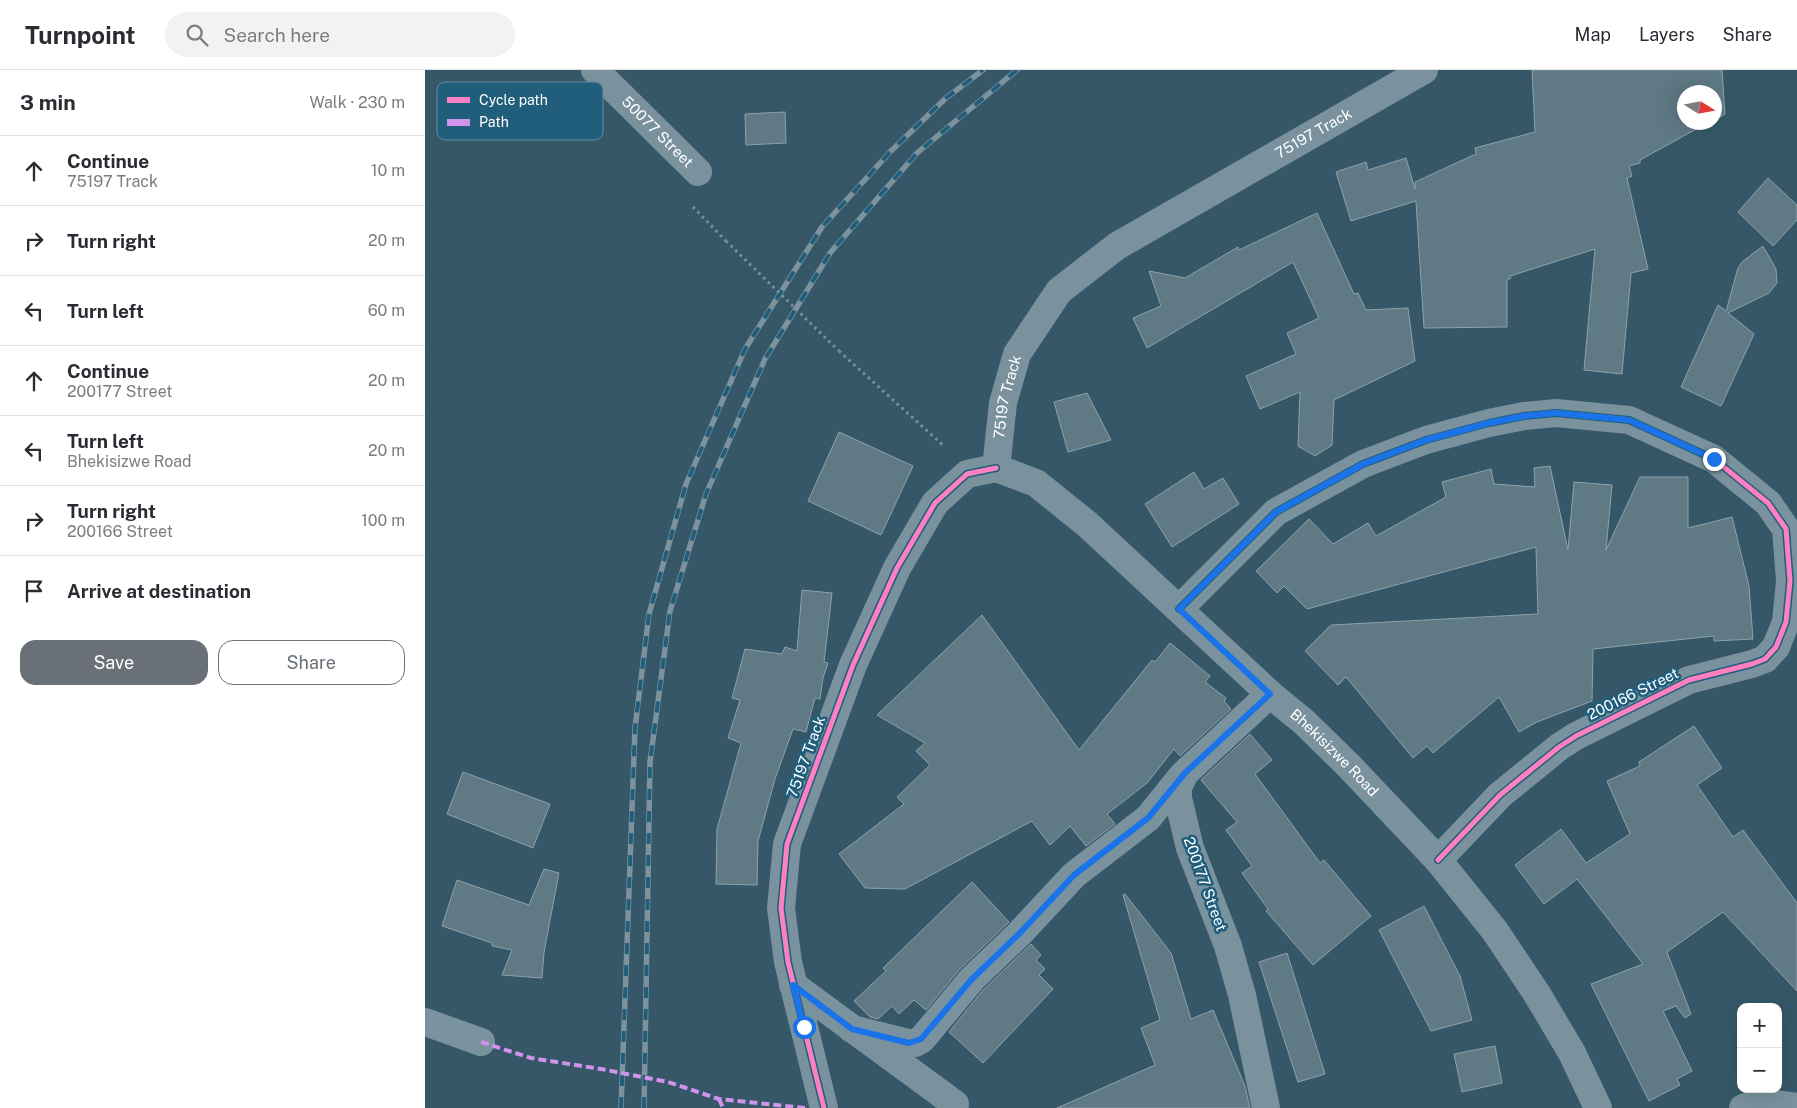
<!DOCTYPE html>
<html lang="en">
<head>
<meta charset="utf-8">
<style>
	body { margin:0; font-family:"Public Sans",sans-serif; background:#f2f2f3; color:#2b2b33 }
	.controls { position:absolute; right:15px; bottom:15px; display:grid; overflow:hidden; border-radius:10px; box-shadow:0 5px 20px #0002 }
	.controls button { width:45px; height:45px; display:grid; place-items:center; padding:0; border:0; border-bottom:1px solid #e1e1e2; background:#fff; color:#2b2b33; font:25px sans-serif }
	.compass { position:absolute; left:1252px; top:15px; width:45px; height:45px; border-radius:50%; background:#fff; box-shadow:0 5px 20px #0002; rotate:101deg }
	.stop { position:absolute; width:15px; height:15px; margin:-11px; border:4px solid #1a73e8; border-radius:50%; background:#fff }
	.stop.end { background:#1a73e8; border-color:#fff; box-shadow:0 1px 5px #0008 }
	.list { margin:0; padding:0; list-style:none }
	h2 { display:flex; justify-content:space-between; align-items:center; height:65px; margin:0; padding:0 20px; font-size:21px }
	h2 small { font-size:16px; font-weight:400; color:#7c7c81 }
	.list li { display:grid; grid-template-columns:32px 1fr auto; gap:15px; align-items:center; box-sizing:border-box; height:70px; padding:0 20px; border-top:1px solid #e1e1e2 }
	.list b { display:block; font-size:19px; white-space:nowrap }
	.list p { margin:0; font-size:16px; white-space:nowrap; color:#7c7c81 }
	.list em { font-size:16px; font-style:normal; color:#7c7c81 }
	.actions { display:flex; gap:10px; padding:15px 20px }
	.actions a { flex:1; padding:11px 0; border:1px solid #6a7077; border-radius:15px; text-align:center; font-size:18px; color:#6a7077 }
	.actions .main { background:#6a7077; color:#fff }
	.icon { flex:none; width:28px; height:28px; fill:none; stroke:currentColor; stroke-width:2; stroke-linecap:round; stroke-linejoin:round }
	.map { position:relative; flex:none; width:1372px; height:1038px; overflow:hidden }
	header { display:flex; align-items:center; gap:30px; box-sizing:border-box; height:70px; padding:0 25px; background:#fff; border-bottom:1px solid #e1e1e2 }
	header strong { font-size:24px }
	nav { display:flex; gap:28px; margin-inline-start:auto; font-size:18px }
	.search { width:350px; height:45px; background:#f2f2f3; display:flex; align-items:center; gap:12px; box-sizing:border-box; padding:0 18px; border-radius:28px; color:#7c7c81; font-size:19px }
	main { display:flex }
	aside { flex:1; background:#fff }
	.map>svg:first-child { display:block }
	.building { fill:#5f7985; stroke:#8da3ac }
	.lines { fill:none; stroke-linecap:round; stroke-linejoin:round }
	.path { stroke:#79929e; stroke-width:3; stroke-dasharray:2.5 4; stroke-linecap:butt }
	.minor { stroke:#79929e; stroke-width:28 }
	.rail-casing { stroke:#7c939e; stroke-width:5.5 }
	.rail { stroke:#205e7c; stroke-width:4; stroke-dasharray:11; stroke-linecap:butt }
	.path-bridge { stroke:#79929e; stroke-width:3; stroke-dasharray:2.5 4; stroke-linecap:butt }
	.quiet { stroke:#d193ec; stroke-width:4; stroke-dasharray:8 4; stroke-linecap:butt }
	.cycleway-casing { stroke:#205e7c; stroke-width:8 }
	.cycleway { stroke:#ff80c0; stroke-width:5 }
	.route { stroke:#1a73e8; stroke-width:6 }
	.labels { text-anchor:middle; stroke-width:5; stroke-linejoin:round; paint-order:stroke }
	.street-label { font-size:15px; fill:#fff; stroke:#205e7c }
	.key { fill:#205e7c; stroke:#638ea3; stroke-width:1 }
	.key-label { font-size:14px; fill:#fff }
</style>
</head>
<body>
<header>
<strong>Turnpoint</strong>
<div class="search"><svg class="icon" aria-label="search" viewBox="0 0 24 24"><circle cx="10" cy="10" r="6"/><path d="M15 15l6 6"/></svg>Search here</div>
<nav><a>Map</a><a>Layers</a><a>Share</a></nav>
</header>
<main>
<aside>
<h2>3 min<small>Walk · 230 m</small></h2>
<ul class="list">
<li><svg class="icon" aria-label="ahead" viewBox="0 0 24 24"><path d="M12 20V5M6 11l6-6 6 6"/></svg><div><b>Continue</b><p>75197 Track</p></div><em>10 m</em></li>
<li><svg class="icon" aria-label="right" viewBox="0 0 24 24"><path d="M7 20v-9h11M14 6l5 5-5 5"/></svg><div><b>Turn right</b></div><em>20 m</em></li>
<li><svg class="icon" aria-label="left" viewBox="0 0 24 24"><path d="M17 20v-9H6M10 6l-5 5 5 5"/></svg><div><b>Turn left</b></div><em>60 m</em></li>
<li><svg class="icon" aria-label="ahead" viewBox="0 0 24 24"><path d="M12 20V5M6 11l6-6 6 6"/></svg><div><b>Continue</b><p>200177 Street</p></div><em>20 m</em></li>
<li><svg class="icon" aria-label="left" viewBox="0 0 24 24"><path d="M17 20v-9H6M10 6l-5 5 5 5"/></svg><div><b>Turn left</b><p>Bhekisizwe Road</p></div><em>20 m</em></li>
<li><svg class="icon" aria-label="right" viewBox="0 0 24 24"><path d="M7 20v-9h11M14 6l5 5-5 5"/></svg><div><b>Turn right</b><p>200166 Street</p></div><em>100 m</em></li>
<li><svg class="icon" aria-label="arrive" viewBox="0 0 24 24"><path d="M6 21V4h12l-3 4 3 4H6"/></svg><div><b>Arrive at destination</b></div></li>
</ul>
<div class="actions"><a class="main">Save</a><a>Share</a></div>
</aside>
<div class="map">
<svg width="1372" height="1038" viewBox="0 0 1372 1038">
	<rect width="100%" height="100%" fill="#355767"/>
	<g class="building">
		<path d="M1107 0H1297L1300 44 1290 50V22H1260V52H1284L1215 90V93L1204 96 1207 106 1202 108 1223 199 1206 203 1197 304 1159 300 1170 179 1085 206 1086 208 1082 210V257L999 258 991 131 926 151 911 102 941 92 943 100 981 88 990 119V112L1051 84 1050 78 1110 62Z"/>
		<path d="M360 42 361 73 321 75 320 44Z"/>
		<path d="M1343 108 1372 135V150L1348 176 1313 142Z"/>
		<path d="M892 143 929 224 933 223 941 240 983 238 990 291 909 330 907 375 890 386 873 376 875 322 835 339 821 306 871 284 862 263 894 248 868 192 722 278 708 248 736 236 724 201 760 208 813 177 814 180Z"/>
		<path d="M1338 176 1351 199 1352 213 1344 223 1303 243 1329 264 1296 336 1256 317 1293 235 1301 241 1313 198 1317 192Z"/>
		<path d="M662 323 686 370 643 382 629 332Z"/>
		<path d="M414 362 488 396 456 465 383 431Z"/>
		<path d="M1125 396 1143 480 1149 412 1187 415 1181 480 1215 407H1263V458L1307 447 1324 516 1328 569 1289 571V566L1168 579 1167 631 1112 652 1094 662 1074 627 1008 683 1002 676 988 688 921 607 913 615 880 581 906 555 1113 544 1111 477 882 539 859 516 852 523 831 501 884 449 908 474 943 453 951 466 1021 427 1017 412 1066 399 1069 414 1110 417 1109 398Z"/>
		<path d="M769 402 779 419 798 408 814 434 747 477 720 434Z"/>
		<path d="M377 520 407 523 399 592 403 593 398 608 395 629 390 628 381 662 368 659 350 709 333 771 332 815 291 814 292 759 316 673 303 668 315 630 307 628 320 579 357 584 360 577 372 581Z"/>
		<path d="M557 545 654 680 727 590 730 592 745 573 785 606 780 612 801 628 799 631 806 639 755 686 749 679 722 713 682 744 690 754 661 776 645 756 625 775 607 751 480 819 440 818 414 784 479 734 472 727 505 695 491 681 500 673 452 645Z"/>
		<path d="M1269 656 1297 698 1272 715 1308 767 1318 760 1372 833V921L1298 842 1242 882 1266 944 1260 948 1251 936 1238 941 1267 1001 1252 1009 1255 1015 1224 1031 1166 914 1218 894 1152 809 1119 834 1090 795 1136 759 1161 793 1205 764 1182 711 1215 696 1214 692Z"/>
		<path d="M825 664 847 690 830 704 895 793 899 790 946 846 888 895 841 841 843 839 817 803 827 796 801 760 812 752 776 710Z"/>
		<path d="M38 702 125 734 108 778 22 744Z"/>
		<path d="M119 799 134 803 119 882 117 908 77 905 87 880 67 876V873L17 856 32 810 104 835Z"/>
		<path d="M547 812 584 852 535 899 501 940 489 930 474 944 467 936 453 949 445 947 429 931 461 901 458 898Z"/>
		<path d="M700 824 746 883 766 949 788 940 820 1016 825 1038H632L730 995 716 958 735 950 698 825Z"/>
		<path d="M999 836 1035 906 1047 950 1006 961 954 860Z"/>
		<path d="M606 874 616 885 611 890 620 899 614 905 628 919 558 993 524 962 558 920Z"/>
		<path d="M862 883 900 1004 873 1012 834 892Z"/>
		<path d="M1070 976 1077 1013 1037 1022 1029 984Z"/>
	</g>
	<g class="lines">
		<g class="path">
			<path d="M268 137 301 171"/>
			<path d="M414 281 520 377"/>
		</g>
		<g class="minor">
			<path id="s1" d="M170 0 273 102"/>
			<path id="s2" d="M571 398 611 413 662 454 845 624 879 652 924 696 1013 790 1070 861 1112 924 1147 983 1173 1038"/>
			<path id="s3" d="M571 398 578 333 592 284 634 221 692 176 999 0"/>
			<path d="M754 539 851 442 938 394 1001 370 1064 353 1099 346 1131 343 1204 350 1289 389 1343 433 1361 459 1365 511 1361 552 1351 577 1340 589 1327 594 1264 610 1151 666 1134 677 1075 725 1013 790"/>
			<path d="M368 915 530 1034"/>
			<path d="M0 952 56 972"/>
			<path d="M427 959 484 973H490L497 969 547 909 594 864 649 805 723 748 757 706"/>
			<path d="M399 1038 363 892 356 838 362 774 428 595 472 498 510 433 542 404 571 398"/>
			<path d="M841 1038 817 925 803 876 765 778 753 728V717L760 703 845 624"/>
			<path d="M1318 1038 1335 1032 1372 1037"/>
		</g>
		<defs>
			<g id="rail">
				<path d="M196 1038 210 658 224 544 261 414 320 279 397 157 466 81 521 28 558 0"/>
				<path d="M219 1038 225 692 245 541 281 424 340 289 405 183 492 83 592 0"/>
			</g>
		</defs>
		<use href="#rail" class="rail-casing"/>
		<use href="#rail" class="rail"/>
		<path class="path-bridge" d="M301 171 414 281"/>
		<g class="quiet">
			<path d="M56 972 106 988 176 999 243 1012 294 1029 380 1038"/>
			<path d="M294 1029 298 1038"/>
		</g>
		<defs>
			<g id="cycleway">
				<path d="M754 539 851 442 938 394 1001 370 1064 353 1099 346 1131 343 1204 350 1289 389 1343 433 1361 459 1365 511 1361 552 1351 577 1340 589 1327 594 1264 610 1151 666 1134 677 1075 725 1013 790"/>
				<path d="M399 1038 363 892 356 838 362 774 428 595 472 498 510 433 542 404 571 398"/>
			</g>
		</defs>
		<use href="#cycleway" class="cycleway-casing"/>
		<use href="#cycleway" class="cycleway"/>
	</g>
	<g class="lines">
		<path class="route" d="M379 957 368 915 427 959 484 973 496 969 547 909 594 864 649 805 723 748 760 703 845 624 754 539 851 442 938 394 1001 370 1064 353 1099 346 1131 343 1204 350 1289 389"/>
	</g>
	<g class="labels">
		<g class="street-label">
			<text dy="5" stroke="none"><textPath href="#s1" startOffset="88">50077 Street</textPath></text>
			<text dy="5" stroke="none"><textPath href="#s3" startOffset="492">75197 Track</textPath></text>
			<text dy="5" stroke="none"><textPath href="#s3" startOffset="72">75197 Track</textPath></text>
			<text transform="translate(1208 624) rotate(-26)" y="5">200166 Street</text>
			<text dy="5" stroke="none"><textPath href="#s2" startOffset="445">Bhekisizwe Road</textPath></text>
			<text transform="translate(381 687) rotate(-70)" y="5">75197 Track</text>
			<text transform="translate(780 814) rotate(70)" y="5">200177 Street</text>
		</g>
	</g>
	<rect x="12" y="12" width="166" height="58" rx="8" class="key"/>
	<rect x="22" y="27" width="23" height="6" fill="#ff80c0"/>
	<rect x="22" y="49" width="23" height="7" fill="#d193ec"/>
	<g class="key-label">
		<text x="54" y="35">Cycle path</text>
		<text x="54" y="57">Path</text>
	</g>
</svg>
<div class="controls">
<button>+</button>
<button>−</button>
</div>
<svg class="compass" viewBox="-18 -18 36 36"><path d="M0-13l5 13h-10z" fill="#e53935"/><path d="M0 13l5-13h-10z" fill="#7c7c81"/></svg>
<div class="stop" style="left:379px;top:957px"></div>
<div class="stop end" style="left:1289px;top:389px"></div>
</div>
</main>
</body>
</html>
